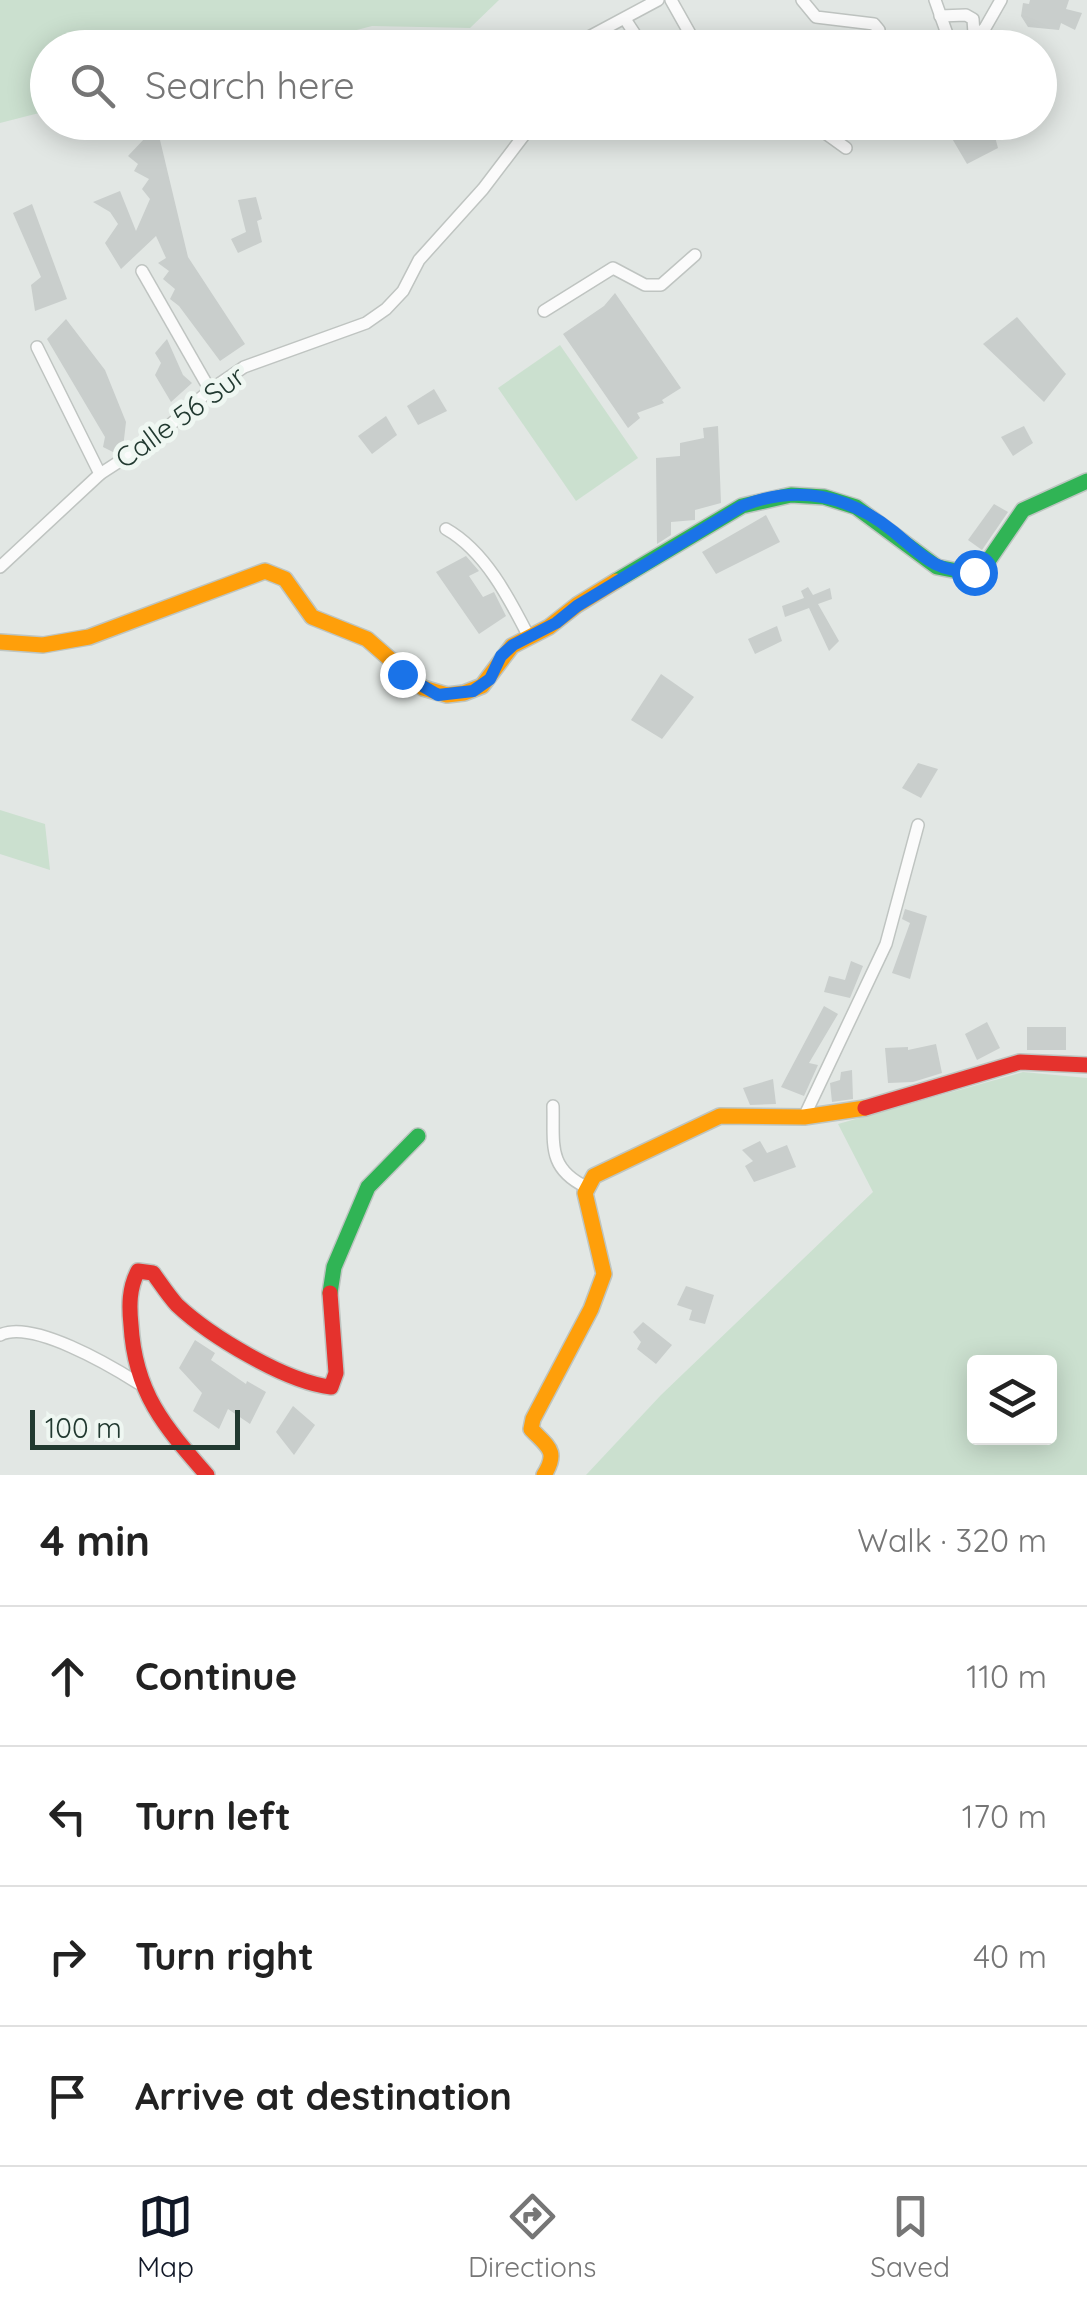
<!DOCTYPE html>
<html lang="en">
<head>
<meta charset="utf-8">
<style>
	body { margin:0; font-family:Quicksand,sans-serif; background:#f2f2f2; color:#222 }
	.controls { position:absolute; right:30px; bottom:30px; display:grid; overflow:hidden; border-radius:10px; box-shadow:0 5px 25px #0003 }
	.controls button { width:90px; height:90px; display:grid; place-items:center; padding:0; border:0; border-bottom:2px solid #e0e0e0; background:#fff; color:#222; font:50px sans-serif }
	.scale { position:absolute; left:30px; bottom:25px; width:210px; box-sizing:border-box; padding-left:10px; border:5px solid #213930; border-top:0; font-size:28px; line-height:35px; white-space:nowrap; color:#213930; -webkit-text-stroke:8px #eff7f2; paint-order:stroke }
	.stop { position:absolute; width:30px; height:30px; margin:-22px; border:8px solid #1a73e8; border-radius:50%; background:#fff }
	.stop.end { background:#1a73e8; border-color:#fff; box-shadow:0 2px 10px #0008 }
	.list { margin:0; padding:0; list-style:none }
	h2 { display:flex; justify-content:space-between; align-items:center; height:130px; margin:0; padding:0 40px; font-size:42px }
	h2 small { font-size:32px; font-weight:400; color:#767676 }
	.list li { display:grid; grid-template-columns:65px 1fr auto; gap:30px; align-items:center; box-sizing:border-box; height:140px; padding:0 40px; border-top:2px solid #e0e0e0 }
	.list b { display:block; font-size:38px; white-space:nowrap }
	.list em { font-size:32px; font-style:normal; color:#767676 }
	.icon { flex:none; width:55px; height:55px; fill:none; stroke:currentColor; stroke-width:2; stroke-linecap:round; stroke-linejoin:round }
	.map { position:relative; flex:none; width:1087px; height:1475px; overflow:hidden }
	.search { position:absolute; background:#fff; box-shadow:0 5px 25px #0003; left:30px; right:30px; top:30px; height:110px; display:flex; align-items:center; gap:25px; box-sizing:border-box; padding:0 35px; border-radius:55px; color:#767676; font-size:38px }
	.sheet { height:690px; background:#fff }
	nav { display:flex; justify-content:space-around; align-items:center; box-sizing:border-box; height:140px; border-top:2px solid #e0e0e0; background:#fff; font-size:28px; color:#767676 }
	nav a { display:grid; justify-items:center; gap:5px }
	nav .on { color:#111827 }
	.map>svg:first-child { display:block }
	.green { fill:#cbe0cf; fill-rule:evenodd }
	.building { fill:#c9cecc }
	.lines { fill:none; stroke-linecap:round; stroke-linejoin:round }
	.street-casing { stroke:#bfc4c1; stroke-width:14 }
	.fast-casing { stroke:#bec5c1; stroke-width:18 }
	.slow-casing { stroke:#bec5c1; stroke-width:18 }
	.jam-casing { stroke:#bec5c1; stroke-width:18 }
	.street { stroke:#fbfbfb; stroke-width:11 }
	.fast { stroke:#30b455; stroke-width:15 }
	.slow { stroke:#ff9f0a; stroke-width:15 }
	.jam { stroke:#e5322d; stroke-width:15 }
	.route { stroke:#1a73e8; stroke-width:12 }
	.labels { text-anchor:middle; stroke-width:10; stroke-linejoin:round; paint-order:stroke }
	.street-label { font-size:28px; fill:#213930; stroke:#eff7f2 }
</style>
</head>
<body>
<div class="map">
<svg width="1087" height="1475" viewBox="0 0 1087 1475">
	<rect width="100%" height="100%" fill="#e2e7e4"/>
	<g class="green">
		<path d="M0 0H499L470 28 372 26 292 47 48 48 47 111 0 123Z"/>
		<path d="M560 345 638 458 576 501 498 388Z"/>
		<path d="M0 810 45 824 50 870 0 854Z"/>
		<path d="M1023 1072 1087 1078V1475H586L661 1395 873 1192 838 1124ZM1050 1362V1438H974V1362Z"/>
	</g>
	<g class="building">
		<path d="M1030 0H1069L1066 9 1082 13 1075 30 1061 23 1059 30 1028 27 1021 16 1023 3 1029 4Z"/>
		<path d="M981 122H991L998 148 967 164 950 135Z"/>
		<path d="M146 137 160 140 188 257 245 344 220 361 179 306 170 299 175 289 163 279 169 271 158 263 166 258 156 236 121 269 105 243 118 224 110 212 93 202 120 191 136 231 150 199 142 189 149 179 134 171 138 164 128 156Z"/>
		<path d="M256 197 262 219 257 221 262 242 238 253 231 239 246 232 238 200Z"/>
		<path d="M32 204 67 299 35 311 31 285 41 277 13 213Z"/>
		<path d="M615 293 681 388 662 400 664 403 637 413 640 418 628 428 563 334 604 306Z"/>
		<path d="M1017 317 1066 374 1044 402 983 344Z"/>
		<path d="M66 319 105 370 126 422 123 448 115 453 103 447 105 437 47 339Z"/>
		<path d="M167 339 183 375 192 383 171 402 155 375 161 363 155 353Z"/>
		<path d="M434 389 447 411 418 425 407 406Z"/>
		<path d="M386 416 397 435 372 454 358 436Z"/>
		<path d="M718 426 721 503 695 510V520L671 522V535L657 544 656 458 680 456V443L704 438 703 428Z"/>
		<path d="M1024 426 1033 443 1013 456 1001 437Z"/>
		<path d="M994 504 1008 512 982 550 968 540Z"/>
		<path d="M766 515 780 542 716 574 702 552Z"/>
		<path d="M466 556 479 571 469 576 483 597 494 592 506 616 479 634 436 572Z"/>
		<path d="M808 587 813 595 830 588 832 599 818 604 839 641 829 651 809 608 785 617 782 606 804 598 801 591Z"/>
		<path d="M777 626 782 641 755 654 748 639Z"/>
		<path d="M661 674 694 697 662 739 631 720Z"/>
		<path d="M918 763 938 769 921 798 902 788Z"/>
		<path d="M905 909 927 916 910 979 892 973 910 923 902 919Z"/>
		<path d="M851 961 863 966 850 998 824 992 829 976 845 980Z"/>
		<path d="M824 1006 838 1014 809 1063 818 1065 804 1096 781 1087Z"/>
		<path d="M987 1022 1000 1048 977 1060 965 1034Z"/>
		<rect x="1027" y="1027" width="39" height="23"/>
		<path d="M936 1044 942 1073 913 1082 888 1083 885 1048 908 1047V1050Z"/>
		<path d="M852 1070 853 1099 832 1102 830 1083 840 1080 841 1072Z"/>
		<path d="M773 1079 776 1104 750 1105 743 1088Z"/>
		<path d="M760 1141 767 1153 787 1145 796 1167 754 1182 745 1166 753 1161 742 1150Z"/>
		<path d="M686 1286 714 1295 705 1324 689 1320 692 1310 677 1305Z"/>
		<path d="M643 1322 672 1345 656 1364 637 1349 641 1342 633 1332Z"/>
		<path d="M195 1340 215 1353 211 1360 246 1384 247 1381 266 1392 250 1424 228 1409 219 1429 193 1411 202 1393 179 1368Z"/>
		<path d="M293 1406 315 1425 294 1455 276 1432Z"/>
	</g>
	<g class="lines">
		<defs>
			<g id="street">
				<path d="M671 0 698 48"/>
				<path d="M802 0 816 17 874 24 879 30 876 48"/>
				<path d="M935 0 952 48"/>
				<path d="M940 16 966 15 973 19 975 48"/>
				<path d="M625 19 644 48"/>
				<path d="M976 36 985 28 1001 0"/>
				<path d="M578 48 587 38 658 0"/>
				<path d="M810 122 846 148"/>
				<path d="M142 271 210 390"/>
				<path d="M544 311 613 268 645 285H661L695 255"/>
				<path d="M37 347 100 474"/>
				<path d="M446 529C485 551 509 598 529 637"/>
				<path d="M0 567 100 474 154 439 210 390 244 367 366 323 386 309 403 291 419 260 483 189 534 122"/>
				<path d="M553 1106C554 1144 547 1168 586 1187"/>
				<path d="M804 1117 886 944 918 825"/>
				<path d="M0 1335C32 1319 111 1366 138 1383"/>
			</g>
			<g id="fast">
				<path d="M616 581 742 506 791 495 824 497 856 507 937 567 968 573 984 567 1023 510 1087 481"/>
				<path d="M330 1293 334 1267 368 1187 418 1136"/>
			</g>
			<g id="slow">
				<path d="M0 642 43 645 89 637 265 571 285 579 312 617 367 639 423 688 447 695 464 693 482 686 512 646 549 627 577 605 616 581"/>
				<path d="M544 1475C559 1451 548 1447 531 1429L533 1419 591 1309 604 1274 585 1193 594 1176 720 1116 804 1117 865 1108"/>
			</g>
			<g id="jam">
				<path d="M865 1108 1020 1062 1087 1065"/>
				<path d="M207 1475C164 1426 135 1393 131 1325 129 1306 129 1288 138 1271L153 1273C161 1284 168 1295 177 1305 210 1336 286 1382 331 1387L336 1373 330 1293"/>
			</g>
		</defs>
		<use href="#street" class="street-casing"/>
		<use href="#fast" class="fast-casing"/>
		<use href="#slow" class="slow-casing"/>
		<use href="#jam" class="jam-casing"/>
		<use href="#street" class="street"/>
		<use href="#fast" class="fast"/>
		<use href="#slow" class="slow"/>
		<use href="#jam" class="jam"/>
	</g>
	<g class="lines">
		<path class="route" d="M402 674 438 695 473 691 490 679 501 656 513 645 556 623 577 606 742 506C797 484 849 495 894 532 924 557 933 571 974 572"/>
	</g>
	<g class="labels">
		<g class="street-label">
			<text transform="translate(180 417) rotate(-36)" y="10">Calle 56 Sur</text>
		</g>
	</g>
</svg>
<div class="controls">
<button><svg class="icon" aria-label="layers" viewBox="0 0 24 24"><path d="M12 4l9 5-9 5-9-5zM3 14l9 5 9-5"/></svg></button>
</div>
<div class="scale">100 m</div>
<div class="stop" style="left:974px;top:572px"></div>
<div class="stop end" style="left:402px;top:674px"></div>
<div class="search"><svg class="icon" aria-label="search" viewBox="0 0 24 24"><circle cx="10" cy="10" r="6"/><path d="M15 15l6 6"/></svg>Search here</div>
</div>
<section class="sheet">
<h2>4 min<small>Walk · 320 m</small></h2>
<ul class="list">
<li><svg class="icon" aria-label="ahead" viewBox="0 0 24 24"><path d="M12 20V5M6 11l6-6 6 6"/></svg><div><b>Continue</b></div><em>110 m</em></li>
<li><svg class="icon" aria-label="left" viewBox="0 0 24 24"><path d="M17 20v-9H6M10 6l-5 5 5 5"/></svg><div><b>Turn left</b></div><em>170 m</em></li>
<li><svg class="icon" aria-label="right" viewBox="0 0 24 24"><path d="M7 20v-9h11M14 6l5 5-5 5"/></svg><div><b>Turn right</b></div><em>40 m</em></li>
<li><svg class="icon" aria-label="arrive" viewBox="0 0 24 24"><path d="M6 21V4h12l-3 4 3 4H6"/></svg><div><b>Arrive at destination</b></div></li>
</ul>
</section>
<nav>
<a class="on"><svg class="icon" aria-label="map" viewBox="0 0 24 24"><path d="M3 6l6-2 6 2 6-2v14l-6 2-6-2-6 2zM9 4v14M15 6v14"/></svg>Map</a>
<a><svg class="icon" aria-label="directions" viewBox="0 0 24 24"><path d="M12 3l9 9-9 9-9-9zM9 14v-3h6M13 9l2 2-2 2"/></svg>Directions</a>
<a><svg class="icon" aria-label="saved" viewBox="0 0 24 24"><path d="M7 4h10v16l-5-4-5 4z"/></svg>Saved</a>
</nav>
</body>
</html>
